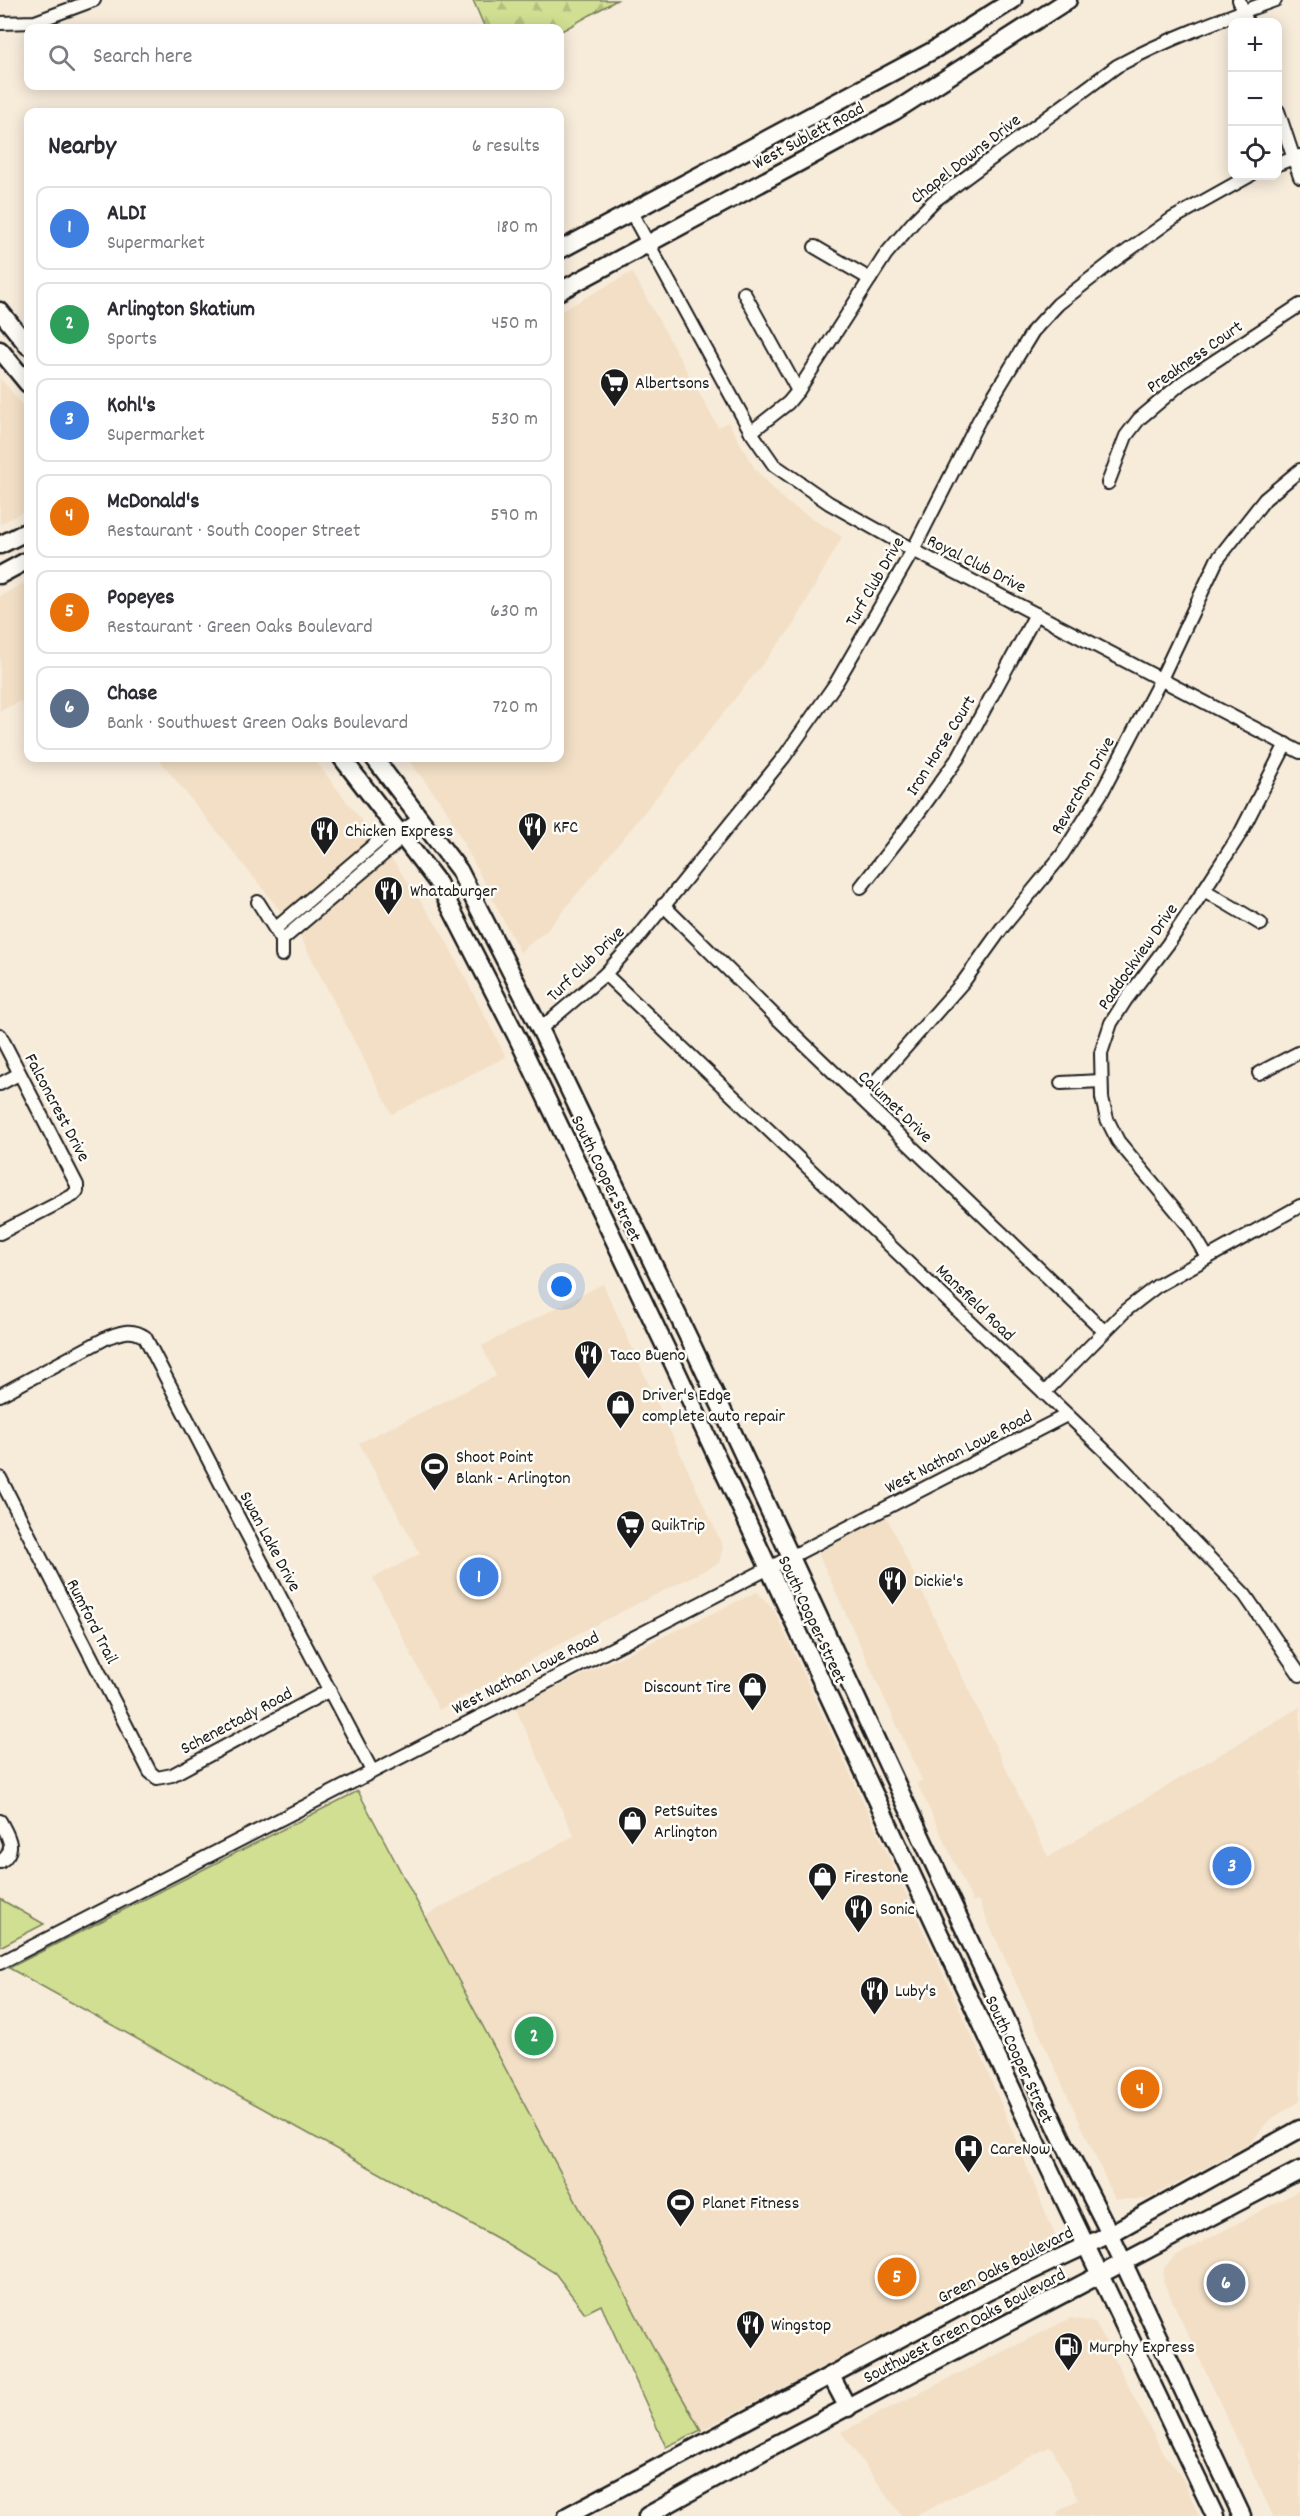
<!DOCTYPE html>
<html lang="en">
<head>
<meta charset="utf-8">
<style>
	body { margin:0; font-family:Dekko,sans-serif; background:#f7f7f7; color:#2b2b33 }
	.controls { position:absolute; right:18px; top:18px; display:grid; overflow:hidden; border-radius:12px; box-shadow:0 3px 15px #0003 }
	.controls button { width:54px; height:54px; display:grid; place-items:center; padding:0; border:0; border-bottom:2px solid #e1e1e2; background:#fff; color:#2b2b33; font:30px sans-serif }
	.you { position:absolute; left:562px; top:1287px; width:21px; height:21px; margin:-15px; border:4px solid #fff; border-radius:50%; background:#1a73e8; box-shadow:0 0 0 9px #1a73e833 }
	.badge { display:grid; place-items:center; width:39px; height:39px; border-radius:50%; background:#db2777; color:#fff; font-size:20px; font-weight:700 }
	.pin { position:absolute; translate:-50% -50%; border:3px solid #fff; box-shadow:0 2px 6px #0006 }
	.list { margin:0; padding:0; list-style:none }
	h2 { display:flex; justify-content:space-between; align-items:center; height:78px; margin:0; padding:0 24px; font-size:26px }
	h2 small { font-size:20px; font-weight:400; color:#7c7c81 }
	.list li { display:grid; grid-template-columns:39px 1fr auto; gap:18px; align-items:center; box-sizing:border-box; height:84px; margin:0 12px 12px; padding:0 12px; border:2px solid #e1e1e2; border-radius:12px }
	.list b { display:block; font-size:22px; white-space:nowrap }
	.list p { margin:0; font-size:20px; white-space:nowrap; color:#7c7c81 }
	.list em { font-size:20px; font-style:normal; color:#7c7c81 }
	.icon { flex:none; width:33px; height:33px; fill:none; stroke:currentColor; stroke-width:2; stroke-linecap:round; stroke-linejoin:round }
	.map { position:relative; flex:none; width:1300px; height:2516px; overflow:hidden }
	.search { position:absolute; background:#fff; box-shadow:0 3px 15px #0003; left:24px; top:24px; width:540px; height:66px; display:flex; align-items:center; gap:15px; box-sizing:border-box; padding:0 21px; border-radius:12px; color:#7c7c81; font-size:22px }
	.panel { position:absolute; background:#fff; box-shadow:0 3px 15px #0003; left:24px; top:108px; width:540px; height:654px; border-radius:12px }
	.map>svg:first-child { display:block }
	.built { fill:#f2dfc6 }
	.grass { fill:#d1df93; stroke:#767e58; stroke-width:1.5 }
	.forest { fill:url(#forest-firs); stroke:#767e58; stroke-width:1.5 }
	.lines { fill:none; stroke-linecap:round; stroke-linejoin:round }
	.minor-casing { stroke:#1c1c1c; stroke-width:16 }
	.major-casing { stroke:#1c1c1c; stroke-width:21 }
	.minor { stroke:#fdfcf7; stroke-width:12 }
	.major { stroke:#fdfcf7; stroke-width:16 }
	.labels { text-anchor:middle; stroke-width:5; stroke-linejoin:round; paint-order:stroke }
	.street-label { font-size:18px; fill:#1c1c1c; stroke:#fdfcf7 }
	.poi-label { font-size:18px; fill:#1c1c1c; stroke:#fdfcf7; text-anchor:start }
</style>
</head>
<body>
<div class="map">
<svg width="1300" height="2516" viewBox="0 0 1300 2516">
	<defs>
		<pattern id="forest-firs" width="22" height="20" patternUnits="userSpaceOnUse" patternTransform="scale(1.5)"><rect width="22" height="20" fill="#d1df93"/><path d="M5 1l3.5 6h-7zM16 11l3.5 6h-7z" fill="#b3bf7e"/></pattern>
	</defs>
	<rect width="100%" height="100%" fill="#f7ebda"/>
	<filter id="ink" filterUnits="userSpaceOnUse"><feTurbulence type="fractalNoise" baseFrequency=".0167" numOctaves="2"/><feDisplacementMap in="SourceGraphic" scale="12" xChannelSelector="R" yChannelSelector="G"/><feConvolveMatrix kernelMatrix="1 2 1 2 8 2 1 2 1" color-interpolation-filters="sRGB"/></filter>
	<g filter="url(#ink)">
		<g class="built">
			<path d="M632 272 718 427 728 422 755 469 786 502 842 537 792 627 634 825 548 929 520 952 446 809 407 758H560V312Z"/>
			<path d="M0 378 28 412V509L0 524Z"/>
			<path d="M28 581V717L20 701 0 711V596Z"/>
			<path d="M158 758H313L396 865 442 933 506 1057 392 1114 299 934Z"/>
			<path d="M603 1284 723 1547 719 1563 581 1632 439 1710 373 1578 420 1554 359 1443 496 1376 482 1346Z"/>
			<path d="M886 1516 1048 1857 1300 1707V2101L1268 2121 1251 2143 1147 2199H1115L978 1900 973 1902 917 1783 922 1780 818 1553Z"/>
			<path d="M757 1592 773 1608 980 2053 1056 2238 1055 2244 1046 2252 701 2430 658 2356 425 1916 574 1836 515 1707Z"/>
			<path d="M1300 2190V2516H1273L1163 2281 1164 2268 1174 2257Z"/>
			<path d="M1071 2318 1095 2322 1163 2453 1182 2477 1199 2516H1059L1057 2512 1078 2500 1051 2446 916 2516H902L841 2432Z"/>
		</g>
		<g class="grass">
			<path d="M358 1791 658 2356 701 2430 666 2447 601 2305 585 2313 555 2273 506 2243 9 1968Z"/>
			<path d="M0 1899 44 1924 0 1947Z"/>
		</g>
		<path class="forest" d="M473 0H617L560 32V28H485Z"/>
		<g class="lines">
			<defs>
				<g id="minor">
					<path d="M1239 0 1247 22"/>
					<path d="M0 23 35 22 94 0"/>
					<path d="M1278 111 1300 177"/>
					<path d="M1278 164 1299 156"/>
					<path d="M631 212 751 432 774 465 829 503 913 550 1300 752"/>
					<path d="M815 247 870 279"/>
					<path d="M744 293 798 391"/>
					<path d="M751 432 788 403 798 391 886 254 916 219 934 201 1117 66C1167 39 1221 19 1275 0"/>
					<path d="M1108 483 1126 436 1139 419 1183 382 1300 305"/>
					<path d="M861 887 914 819 958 758 1036 614"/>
					<path d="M1204 890 1261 924"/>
					<path d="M258 902 282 940V955"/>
					<path d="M663 905 779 1020 1104 1331"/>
					<path d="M276 928 382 838 400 832 420 819"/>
					<path d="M282 940 393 846 400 832"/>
					<path d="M605 974 1119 1464 1245 1595 1300 1675"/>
					<path d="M540 1029 605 974 638 938 784 757 836 683 913 550 979 420 1033 331 1058 304 1112 262 1172 219 1249 176"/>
					<path d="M0 1035 77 1185V1191L72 1196 0 1233"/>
					<path d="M1259 1073 1300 1052"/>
					<path d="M1061 1083 1101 1081"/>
					<path d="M0 1084 19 1074"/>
					<path d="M861 1098 964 981 1002 928 1062 855 1102 792 1161 679 1217 560 1265 499 1300 470"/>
					<path d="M1207 1257 1188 1225 1118 1141 1107 1119 1102 1098 1101 1053 1111 1023 1125 1001 1168 944 1204 890 1240 834 1286 744"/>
					<path d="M1044 1393 1126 1310 1157 1286 1300 1206"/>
					<path d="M0 1395 108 1337C122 1332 132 1328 145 1337L238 1517 372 1771"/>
					<path d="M0 1478 150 1772 157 1778 172 1775 330 1690"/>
					<path d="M0 1821C8 1836 18 1850 0 1862"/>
					<path d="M0 1963 1067 1415"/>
				</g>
				<g id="major">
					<path d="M560 250 932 51 1013 0"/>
					<path d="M560 291 895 111 1068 0"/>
					<path d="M0 311 28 346"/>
					<path d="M0 350 28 384"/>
					<path d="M0 545 28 531"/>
					<path d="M0 575 28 560"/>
					<path d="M342 758 438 883 518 1039 673 1363 1040 2149 1215 2516"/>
					<path d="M374 758 459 870 540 1029 693 1347 1062 2139 1110 2234 1242 2516"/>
					<path d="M831 2376 848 2408"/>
					<path d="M567 2516 989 2291 1110 2234 1300 2129"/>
					<path d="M647 2516 767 2449 1300 2170"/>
				</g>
			</defs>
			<use href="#minor" class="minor-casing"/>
			<use href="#major" class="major-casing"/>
			<use href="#minor" class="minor"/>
			<use href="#major" class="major"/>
		</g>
	</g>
	<defs>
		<symbol id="supermarket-pin" viewBox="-11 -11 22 30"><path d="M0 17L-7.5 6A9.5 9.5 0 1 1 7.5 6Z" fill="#1c1c1c" stroke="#fdfcf7"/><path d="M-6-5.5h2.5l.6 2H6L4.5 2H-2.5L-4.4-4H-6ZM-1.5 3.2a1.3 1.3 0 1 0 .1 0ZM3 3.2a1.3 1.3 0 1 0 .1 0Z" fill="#fff"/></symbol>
		<symbol id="restaurant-pin" viewBox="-11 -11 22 30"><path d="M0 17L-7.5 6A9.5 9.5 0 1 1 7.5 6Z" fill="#1c1c1c" stroke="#fdfcf7"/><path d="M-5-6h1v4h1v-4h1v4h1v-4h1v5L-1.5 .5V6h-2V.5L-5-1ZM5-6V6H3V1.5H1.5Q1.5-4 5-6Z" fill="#fff"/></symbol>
		<symbol id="shop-pin" viewBox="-11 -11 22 30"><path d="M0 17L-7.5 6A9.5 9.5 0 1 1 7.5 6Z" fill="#1c1c1c" stroke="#fdfcf7"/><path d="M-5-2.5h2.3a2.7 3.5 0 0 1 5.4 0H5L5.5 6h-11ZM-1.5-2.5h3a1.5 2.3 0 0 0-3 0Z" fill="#fff"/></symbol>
		<symbol id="stadium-pin" viewBox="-11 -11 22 30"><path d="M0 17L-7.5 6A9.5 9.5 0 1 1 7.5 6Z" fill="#1c1c1c" stroke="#fdfcf7"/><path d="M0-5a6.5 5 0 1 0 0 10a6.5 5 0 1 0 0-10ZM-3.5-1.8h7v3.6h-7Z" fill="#fff"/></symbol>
		<symbol id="hospital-pin" viewBox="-11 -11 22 30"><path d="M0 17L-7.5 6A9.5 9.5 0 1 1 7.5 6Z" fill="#1c1c1c" stroke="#fdfcf7"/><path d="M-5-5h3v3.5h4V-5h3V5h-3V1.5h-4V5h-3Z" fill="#fff"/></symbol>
		<symbol id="fuel-pin" viewBox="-11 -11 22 30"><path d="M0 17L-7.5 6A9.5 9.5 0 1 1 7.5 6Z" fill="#1c1c1c" stroke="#fdfcf7"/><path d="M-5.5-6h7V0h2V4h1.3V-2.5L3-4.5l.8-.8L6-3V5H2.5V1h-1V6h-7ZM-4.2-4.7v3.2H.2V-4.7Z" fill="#fff"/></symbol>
	</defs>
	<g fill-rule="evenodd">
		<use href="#supermarket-pin" x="598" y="366" width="33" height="45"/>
		<use href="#restaurant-pin" x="516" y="810" width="33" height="45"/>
		<use href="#restaurant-pin" x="308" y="814" width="33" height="45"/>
		<use href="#restaurant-pin" x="372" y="874" width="33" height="45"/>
		<use href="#restaurant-pin" x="572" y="1338" width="33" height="45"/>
		<use href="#shop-pin" x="604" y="1388" width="33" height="45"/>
		<use href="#stadium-pin" x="418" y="1450" width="33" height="45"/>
		<use href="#supermarket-pin" x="614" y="1508" width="33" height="45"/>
		<use href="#restaurant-pin" x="876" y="1564" width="33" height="45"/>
		<use href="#shop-pin" x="736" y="1670" width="33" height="45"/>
		<use href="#shop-pin" x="616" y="1804" width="33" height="45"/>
		<use href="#shop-pin" x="806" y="1860" width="33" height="45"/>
		<use href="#restaurant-pin" x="842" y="1892" width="33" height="45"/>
		<use href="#restaurant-pin" x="858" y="1974" width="33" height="45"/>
		<use href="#hospital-pin" x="952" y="2132" width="33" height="45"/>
		<use href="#stadium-pin" x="664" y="2186" width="33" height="45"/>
		<use href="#restaurant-pin" x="734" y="2308" width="33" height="45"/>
		<use href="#fuel-pin" x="1052" y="2330" width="33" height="45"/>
	</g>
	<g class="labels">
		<g class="street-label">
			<text transform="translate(808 135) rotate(-28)" y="6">West Sublett Road</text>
			<text transform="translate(965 158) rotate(-38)" y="6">Chapel Downs Drive</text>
			<text transform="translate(1194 356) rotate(-35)" y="6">Preakness Court</text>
			<text transform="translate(977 563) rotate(27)" y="6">Royal Club Drive</text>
			<text transform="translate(874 581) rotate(-60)" y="6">Turf Club Drive</text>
			<text transform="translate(940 745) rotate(-58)" y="6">Iron Horse Court</text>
			<text transform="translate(1082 785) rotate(-60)" y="6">Reverchon Drive</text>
			<text transform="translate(1137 956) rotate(-55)" y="6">Paddockview Drive</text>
			<text transform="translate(585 963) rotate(-44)" y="6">Turf Club Drive</text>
			<text transform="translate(896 1106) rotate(44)" y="6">Calumet Drive</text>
			<text transform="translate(58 1107) rotate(62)" y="6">Falconcrest Drive</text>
			<text transform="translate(607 1178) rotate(64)" y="6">South Cooper Street</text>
			<text transform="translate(976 1302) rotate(44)" y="6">Mansfield Road</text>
			<text transform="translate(958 1451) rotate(-27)" y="6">West Nathan Lowe Road</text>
			<text transform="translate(271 1541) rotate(62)" y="6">Swan Lake Drive</text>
			<text transform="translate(813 1619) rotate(65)" y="6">South Cooper Street</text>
			<text transform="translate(93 1621) rotate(63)" y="6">Rumford Trail</text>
			<text transform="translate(525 1672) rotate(-27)" y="6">West Nathan Lowe Road</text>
			<text transform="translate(236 1720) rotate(-28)" y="6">Schenectady Road</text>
			<text transform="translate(1020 2059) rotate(65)" y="6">South Cooper Street</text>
			<text transform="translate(1005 2264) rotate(-27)" y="6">Green Oaks Boulevard</text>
			<text transform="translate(964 2325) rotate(-28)" y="6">Southwest Green Oaks Boulevard</text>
		</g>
		<g class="poi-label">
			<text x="635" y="388">Albertsons</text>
			<text x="553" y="832">KFC</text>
			<text x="345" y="836">Chicken Express</text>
			<text x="410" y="896">Whataburger</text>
			<text x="610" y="1360">Taco Bueno</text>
			<text x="642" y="1400">Driver's Edge<tspan x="642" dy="21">complete auto repair</tspan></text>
			<text x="456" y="1462">Shoot Point<tspan x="456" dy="21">Blank - Arlington</tspan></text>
			<text x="651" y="1530">QuikTrip</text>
			<text x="914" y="1586">Dickie's</text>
			<text x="731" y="1692" text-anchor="end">Discount Tire</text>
			<text x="654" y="1816">PetSuites<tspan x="654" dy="21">Arlington</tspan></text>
			<text x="844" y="1882">Firestone</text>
			<text x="880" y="1914">Sonic</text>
			<text x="895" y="1996">Luby's</text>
			<text x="990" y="2154">CareNow</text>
			<text x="702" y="2208">Planet Fitness</text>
			<text x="771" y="2330">Wingstop</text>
			<text x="1089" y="2352">Murphy Express</text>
		</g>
	</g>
</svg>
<div class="controls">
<button>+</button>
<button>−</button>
<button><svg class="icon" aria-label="locate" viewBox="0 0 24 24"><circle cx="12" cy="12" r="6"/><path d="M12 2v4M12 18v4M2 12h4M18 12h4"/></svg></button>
</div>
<div class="you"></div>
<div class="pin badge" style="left:479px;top:1577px;background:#3f7fe0">1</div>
<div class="pin badge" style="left:534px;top:2036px;background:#2e9e5b">2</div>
<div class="pin badge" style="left:1232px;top:1866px;background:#3f7fe0">3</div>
<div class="pin badge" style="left:1140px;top:2089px;background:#e8710a">4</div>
<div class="pin badge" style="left:897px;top:2277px;background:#e8710a">5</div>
<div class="pin badge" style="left:1226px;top:2283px;background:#5c6f8a">6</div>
<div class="search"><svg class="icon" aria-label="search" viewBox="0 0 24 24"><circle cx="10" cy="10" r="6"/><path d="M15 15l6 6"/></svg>Search here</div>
<section class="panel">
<h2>Nearby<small>6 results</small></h2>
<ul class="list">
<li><span class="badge" style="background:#3f7fe0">1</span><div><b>ALDI</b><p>Supermarket</p></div><em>180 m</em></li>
<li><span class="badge" style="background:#2e9e5b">2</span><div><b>Arlington Skatium</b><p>Sports</p></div><em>450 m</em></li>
<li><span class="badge" style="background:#3f7fe0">3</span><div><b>Kohl's</b><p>Supermarket</p></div><em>530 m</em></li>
<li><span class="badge" style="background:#e8710a">4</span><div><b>McDonald's</b><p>Restaurant · South Cooper Street</p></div><em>590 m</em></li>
<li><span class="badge" style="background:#e8710a">5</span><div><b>Popeyes</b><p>Restaurant · Green Oaks Boulevard</p></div><em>630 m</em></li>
<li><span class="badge" style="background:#5c6f8a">6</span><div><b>Chase</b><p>Bank · Southwest Green Oaks Boulevard</p></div><em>720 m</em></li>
</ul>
</section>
</div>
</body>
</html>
